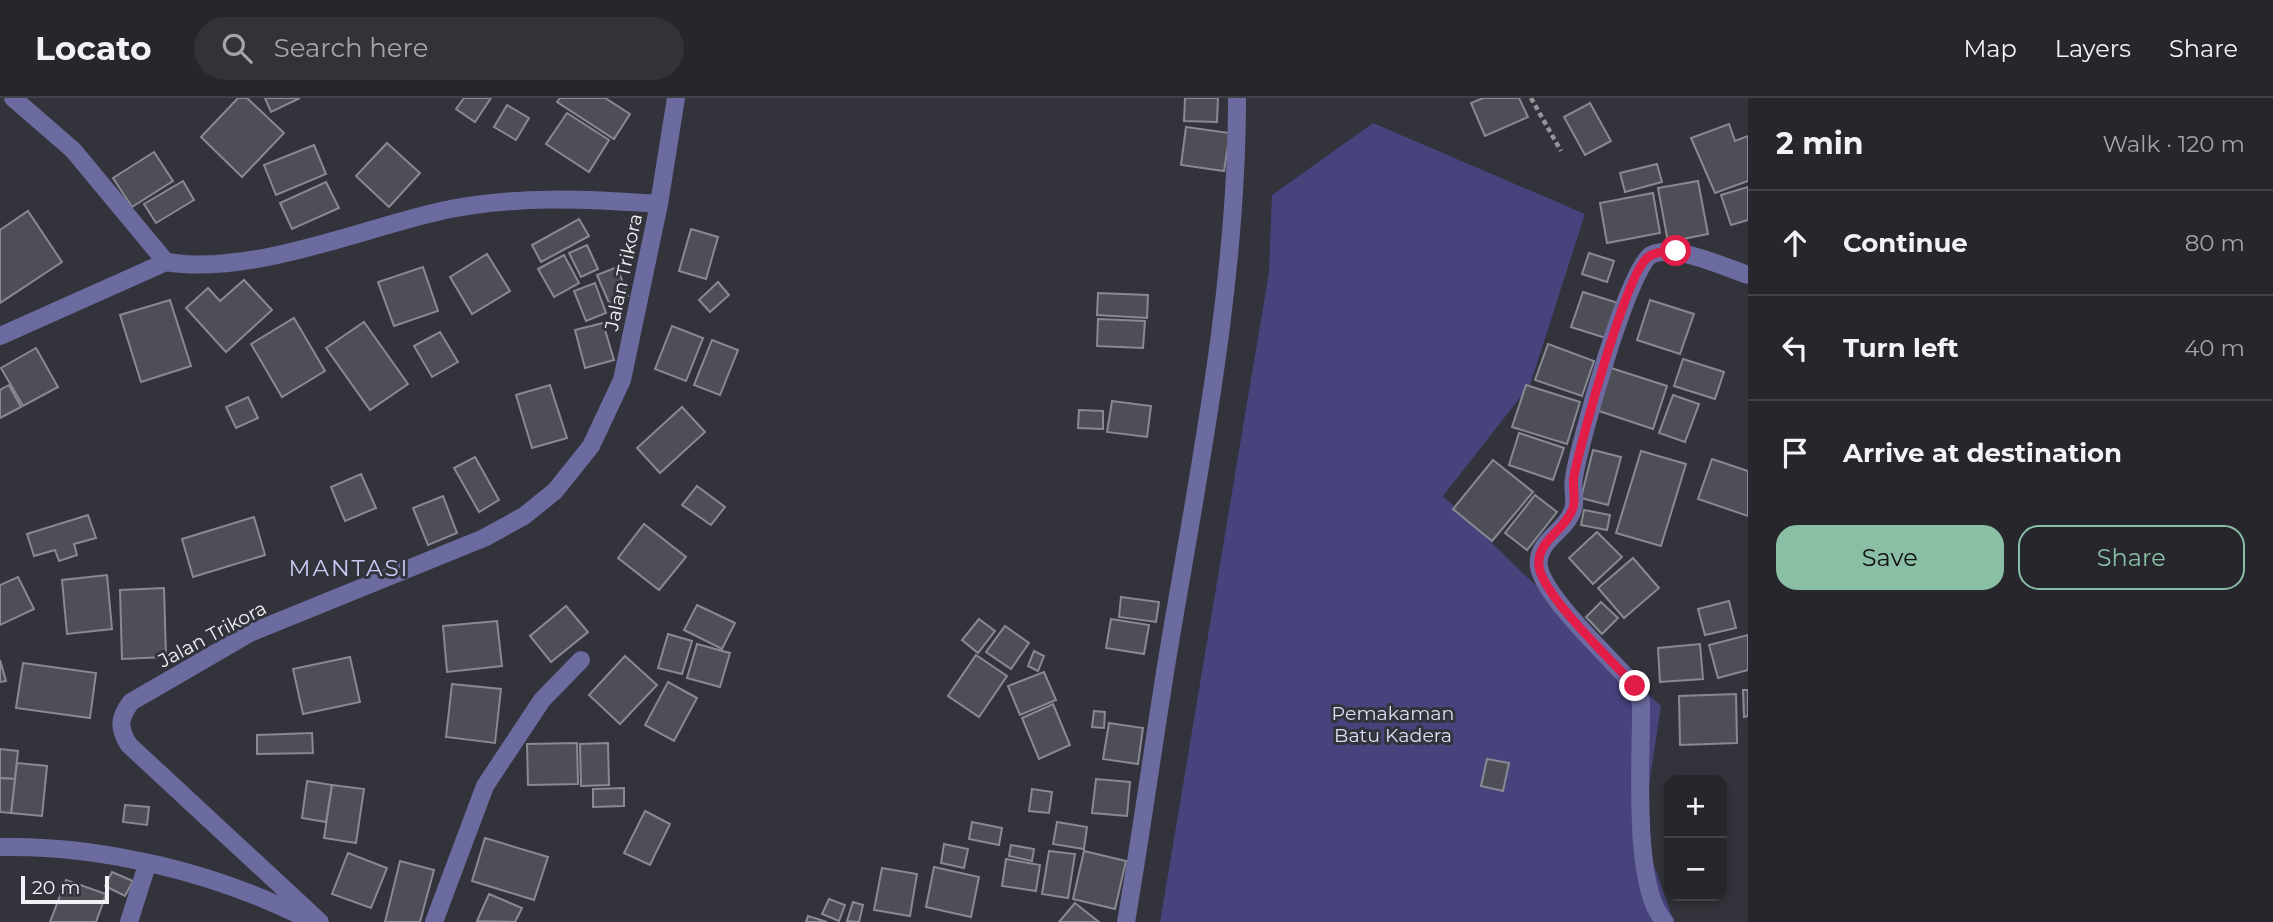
<!DOCTYPE html>
<html lang="en">
<head>
<meta charset="utf-8">
<style>
	body { margin:0; font-family:Montserrat,sans-serif; background:#323238; color:#f1f3f6 }
	.controls { position:absolute; right:21px; bottom:21px; display:grid; overflow:hidden; border-radius:14px; box-shadow:0 4px 10px #0003 }
	.controls button { width:63px; height:63px; display:grid; place-items:center; padding:0; border:0; border-bottom:2px solid #424348; background:#26262c; color:#f1f3f6; font:35px sans-serif }
	.scale { position:absolute; left:21px; bottom:18px; width:88px; box-sizing:border-box; padding-left:7px; border:4px solid #f1f2f7; border-top:0; font-size:19px; line-height:24px; white-space:nowrap; color:#f1f2f7; -webkit-text-stroke:5px #33333b; paint-order:stroke }
	.stop { position:absolute; width:21px; height:21px; margin:-16px; border:5px solid #e11d48; border-radius:50%; background:#fff }
	.stop.end { background:#e11d48; border-color:#fff; box-shadow:0 2px 7px #0008 }
	.list { margin:0; padding:0; list-style:none }
	h2 { display:flex; justify-content:space-between; align-items:center; height:91px; margin:0; padding:0 28px; font-size:30px }
	h2 small { font-size:23px; font-weight:400; color:#a4a5a9 }
	.list li { display:grid; grid-template-columns:46px 1fr auto; gap:21px; align-items:center; box-sizing:border-box; height:105px; padding:0 28px; border-top:2px solid #424348 }
	.list b { display:block; font-size:26px; white-space:nowrap }
	.list em { font-size:23px; font-style:normal; color:#a4a5a9 }
	.actions { display:flex; gap:14px; padding:21px 28px }
	.actions a { flex:1; padding:16px 0; border:2px solid #8abfa5; border-radius:21px; text-align:center; font-size:24px; color:#8abfa5 }
	.actions .main { background:#8abfa5; color:#111 }
	.icon { flex:none; width:38px; height:38px; fill:none; stroke:currentColor; stroke-width:2; stroke-linecap:round; stroke-linejoin:round }
	.map { position:relative; flex:none; width:1748px; height:824px; overflow:hidden }
	header { display:flex; align-items:center; gap:42px; box-sizing:border-box; height:98px; padding:0 35px; background:#26262c; border-bottom:2px solid #424348 }
	header strong { font-size:33px }
	nav { display:flex; gap:38px; margin-inline-start:auto; font-size:24px }
	.search { width:490px; height:63px; background:#323238; display:flex; align-items:center; gap:18px; box-sizing:border-box; padding:0 24px; border-radius:38px; color:#a4a5a9; font-size:26px }
	main { display:flex }
	aside { flex:1; background:#26262c }
	.map>svg:first-child { display:block }
	.green { fill:#46437d }
	.building { fill:#4e4e57; stroke:#898993; stroke-width:2 }
	.lines { fill:none; stroke-linecap:round; stroke-linejoin:round }
	.path { stroke:#94959b; stroke-width:4.5; stroke-dasharray:5 3.5; stroke-linecap:butt }
	.minor { stroke:#6c6ba0; stroke-width:18 }
	.route { stroke:#e11d48; stroke-width:9 }
	.labels { text-anchor:middle; stroke-width:6; stroke-linejoin:round; paint-order:stroke }
	.street-label { font-size:19px; fill:#f1f2f7; stroke:#33333b }
	.park-label { font-size:19px; fill:#dedff5; stroke:#33333b }
	.quarter-label { font-size:23px; letter-spacing:2px; fill:#c8caf5; stroke:#33333b }
</style>
</head>
<body>
<header>
<strong>Locato</strong>
<div class="search"><svg class="icon" aria-label="search" viewBox="0 0 24 24"><circle cx="10" cy="10" r="6"/><path d="M15 15l6 6"/></svg>Search here</div>
<nav><a>Map</a><a>Layers</a><a>Share</a></nav>
</header>
<main>
<div class="map">
<svg width="1748" height="824" viewBox="0 0 1748 824">
	<rect width="100%" height="100%" fill="#33333b"/>
	<path class="green" d="M1373 25 1585 116 1530 287 1443 398 1661 608 1642 734 1674 824H1160L1269 174 1272 97Z"/>
	<g class="building">
		<path d="M238 0H247L284 35 242 79 201 39Z"/>
		<path d="M265 0H300L271 14Z"/>
		<path d="M464 0H491L475 24 456 11Z"/>
		<path d="M560 0H605L630 16 614 41 557 4Z"/>
		<path d="M1185 0H1218L1217 24 1184 23Z"/>
		<path d="M1483 0H1519L1528 19 1485 38 1471 5Z"/>
		<path d="M1590 5 1611 43 1585 57 1564 19Z"/>
		<path d="M507 7 529 20 516 42 494 29Z"/>
		<path d="M567 15 609 42 589 74 546 46Z"/>
		<path d="M1729 26 1735 43 1748 38V83L1715 95 1691 40Z"/>
		<path d="M1186 29 1230 35 1224 73 1181 67Z"/>
		<path d="M387 45 420 75 389 109 356 78Z"/>
		<path d="M314 47 326 76 276 97 264 67Z"/>
		<path d="M154 54 173 83 132 109 113 80Z"/>
		<path d="M1657 66 1662 84 1625 94 1620 75Z"/>
		<path d="M183 83 194 102 156 125 144 106Z"/>
		<path d="M1698 83 1708 136 1668 144 1658 90Z"/>
		<path d="M326 84 339 110 292 131 280 105Z"/>
		<path d="M1748 89V122L1731 127 1721 97Z"/>
		<path d="M1653 95 1660 135 1607 145 1600 105Z"/>
		<path d="M28 113 62 164 0 205V132Z"/>
		<path d="M579 121 589 138 541 164 532 147Z"/>
		<path d="M691 131 718 139 706 181 679 173Z"/>
		<path d="M587 147 598 171 581 179 569 155Z"/>
		<path d="M1589 155 1614 163 1607 184 1582 176Z"/>
		<path d="M487 156 510 193 472 216 450 179Z"/>
		<path d="M564 157 579 185 554 199 538 171Z"/>
		<path d="M423 169 438 213 394 228 378 184Z"/>
		<path d="M617 169 628 198 609 205 597 177Z"/>
		<path d="M244 182 272 212 226 254 186 210 208 190 220 203Z"/>
		<path d="M718 184 729 197 710 214 699 202Z"/>
		<path d="M595 185 606 215 586 223 574 193Z"/>
		<path d="M1583 194 1621 206 1609 241 1571 229Z"/>
		<path d="M1098 195 1148 197 1147 220 1097 217Z"/>
		<path d="M170 202 191 268 141 284 120 217Z"/>
		<path d="M1650 202 1694 216 1680 256 1637 242Z"/>
		<path d="M294 220 325 273 282 299 251 246Z"/>
		<path d="M1098 221 1145 223 1143 250 1097 248Z"/>
		<path d="M364 224 408 286 370 312 326 250Z"/>
		<path d="M603 225 614 262 585 270 575 232Z"/>
		<path d="M672 228 703 240 686 283 655 271Z"/>
		<path d="M440 234 458 264 432 279 414 248Z"/>
		<path d="M712 242 738 252 720 297 694 287Z"/>
		<path d="M1548 246 1594 263 1582 298 1535 282Z"/>
		<path d="M36 250 58 289 23 308 1 270Z"/>
		<path d="M1683 261 1724 274 1715 301 1674 288Z"/>
		<path d="M1611 270 1667 288 1653 331 1596 312Z"/>
		<path d="M9 287 21 309 0 320V292Z"/>
		<path d="M550 287 567 340 532 350 516 297Z"/>
		<path d="M1526 287 1580 304 1567 346 1512 329Z"/>
		<path d="M1673 297 1699 306 1685 344 1659 335Z"/>
		<path d="M248 299 258 320 236 330 226 309Z"/>
		<path d="M1112 303 1151 308 1147 339 1107 334Z"/>
		<path d="M682 309 705 334 660 375 637 350Z"/>
		<path d="M1079 312 1103 313V331L1078 330Z"/>
		<path d="M1519 335 1564 350 1553 382 1509 367Z"/>
		<path d="M1593 352 1621 359 1608 407 1581 400Z"/>
		<path d="M1641 353 1686 366 1661 448 1616 435Z"/>
		<path d="M475 359 499 402 479 414 454 370Z"/>
		<path d="M1712 361 1748 373V418L1698 401Z"/>
		<path d="M1493 362 1533 394 1492 443 1453 411Z"/>
		<path d="M361 376 376 410 345 423 331 389Z"/>
		<path d="M697 388 725 409 711 427 682 407Z"/>
		<path d="M1535 397 1557 414 1527 452 1505 435Z"/>
		<path d="M443 398 457 435 428 447 413 410Z"/>
		<path d="M1584 412 1610 417 1607 432 1581 427Z"/>
		<path d="M88 417 96 440 74 446 77 457 59 463 55 452 34 458 27 436Z"/>
		<path d="M254 419 265 457 193 479 182 441Z"/>
		<path d="M644 426 686 459 659 492 618 460Z"/>
		<path d="M1597 434 1622 459 1593 486 1569 460Z"/>
		<path d="M1633 460 1659 490 1624 520 1598 490Z"/>
		<path d="M107 477 112 531 67 536 62 482Z"/>
		<path d="M18 479 34 511 0 527V487Z"/>
		<path d="M164 490 166 559 122 561 120 492Z"/>
		<path d="M1121 499 1159 504 1156 524 1119 519Z"/>
		<path d="M1729 503 1736 530 1705 537 1698 511Z"/>
		<path d="M1601 504 1618 520 1602 536 1586 519Z"/>
		<path d="M697 507 735 525 722 551 684 532Z"/>
		<path d="M566 508 588 534 551 564 530 538Z"/>
		<path d="M979 521 995 533 978 555 962 542Z"/>
		<path d="M1111 521 1149 527 1144 556 1106 550Z"/>
		<path d="M497 523 502 568 447 574 443 528Z"/>
		<path d="M1005 528 1029 545 1011 571 986 554Z"/>
		<path d="M668 536 692 543 682 576 658 570Z"/>
		<path d="M1748 537V572L1718 580 1709 547Z"/>
		<path d="M697 546 730 555 720 589 687 580Z"/>
		<path d="M1700 546 1703 581 1660 584 1658 550Z"/>
		<path d="M1034 553 1044 558 1038 573 1028 568Z"/>
		<path d="M976 557 1007 578 979 619 948 598Z"/>
		<path d="M625 558 657 587 620 626 589 597Z"/>
		<path d="M350 559 360 604 303 616 293 571Z"/>
		<path d="M0 562 6 583 0 584Z"/>
		<path d="M23 565 96 575 90 620 16 610Z"/>
		<path d="M1044 574 1056 602 1020 617 1008 588Z"/>
		<path d="M668 584 697 600 674 643 645 627Z"/>
		<path d="M452 586 501 591 495 645 446 639Z"/>
		<path d="M1743 592H1748V618L1744 619Z"/>
		<path d="M1736 596 1737 645 1680 647 1679 598Z"/>
		<path d="M1053 606 1070 647 1039 661 1022 620Z"/>
		<path d="M1094 613 1105 614 1104 630 1092 629Z"/>
		<path d="M1109 625 1143 630 1138 666 1103 661Z"/>
		<path d="M312 635 313 655 257 656V637Z"/>
		<path d="M577 645 578 686 528 687 527 646Z"/>
		<path d="M608 645 609 687 581 688 580 646Z"/>
		<path d="M0 651 18 653 15 681 0 680Z"/>
		<path d="M1487 661 1509 665 1503 693 1481 688Z"/>
		<path d="M17 665 47 668 42 718 11 715Z"/>
		<path d="M0 680 15 681 11 715 0 714Z"/>
		<path d="M1096 681 1130 684 1127 718 1092 715Z"/>
		<path d="M307 683 332 687 326 724 302 720Z"/>
		<path d="M332 687 364 691 356 745 324 740Z"/>
		<path d="M624 690V708L593 709V691Z"/>
		<path d="M1032 691 1052 694 1049 715 1029 713Z"/>
		<path d="M125 707 149 709 147 727 123 724Z"/>
		<path d="M645 713 670 726 650 767 624 755Z"/>
		<path d="M972 724 1002 730 999 747 969 741Z"/>
		<path d="M1057 724 1087 729 1084 751 1053 746Z"/>
		<path d="M485 740 548 759 534 802 472 783Z"/>
		<path d="M944 746 968 751 964 770 941 765Z"/>
		<path d="M1011 747 1034 751 1032 763 1009 758Z"/>
		<path d="M1049 753 1075 756 1068 800 1042 796Z"/>
		<path d="M1084 753 1126 763 1115 811 1073 801Z"/>
		<path d="M348 755 387 770 371 810 332 796Z"/>
		<path d="M1006 761 1040 767 1036 793 1002 788Z"/>
		<path d="M400 763 434 772 420 824H385Z"/>
		<path d="M934 769 979 779 971 819 926 809Z"/>
		<path d="M882 770 917 776 910 818 874 812Z"/>
		<path d="M112 774 133 783 125 798 105 788Z"/>
		<path d="M66 782 106 796 96 824H50Z"/>
		<path d="M489 796 522 810 515 824 477 823Z"/>
		<path d="M829 801 845 807 839 823 822 816Z"/>
		<path d="M853 804 863 807 859 824 847 823Z"/>
		<path d="M1075 805 1099 824H1059Z"/>
		<path d="M808 818 827 824H806Z"/>
	</g>
	<g class="lines">
		<path class="path" d="M1531 0 1561 53"/>
		<g class="minor">
			<path d="M13 0 73 52 166 164C250 178 357 132 441 113 514 97 586 101 659 106"/>
			<path d="M0 238 166 164"/>
			<path d="M0 749C102 747 218 775 309 822"/>
			<path d="M129 824 147 767"/>
			<path d="M320 824 129 647C118 630 119 620 131 604L250 535 484 440 524 418 555 393 591 348 622 282 659 106 676 0"/>
			<path d="M434 824 485 688 542 602 581 562"/>
			<path d="M1126 824C1141 737 1153 649 1167 562 1198 376 1237 190 1237 0"/>
			<path d="M1665 824C1631 790 1642 654 1641 604L1635 588C1613 563 1544 499 1539 469 1535 441 1570 433 1574 407 1575 398 1572 389 1574 380 1578 349 1629 168 1651 157 1674 145 1724 169 1748 177"/>
		</g>
	</g>
	<g class="lines">
		<path class="route" d="M1635 588C1613 564 1542 497 1539 468 1536 443 1566 432 1573 410 1576 400 1572 389 1574 378 1581 343 1625 181 1646 161 1654 153 1665 154 1676 153"/>
	</g>
	<g class="labels">
		<g class="street-label">
			<text transform="translate(623 174) rotate(-78)" y="7">Jalan Trikora</text>
			<text transform="translate(212 536) rotate(-28)" y="7">Jalan Trikora</text>
		</g>
		<g class="park-label">
			<text x="1393" y="622">Pemakaman<tspan x="1393" dy="22">Batu Kadera</tspan></text>
		</g>
		<g class="quarter-label">
			<text x="349" y="478">MANTASI</text>
		</g>
	</g>
</svg>
<div class="controls">
<button>+</button>
<button>−</button>
</div>
<div class="scale">20 m</div>
<div class="stop" style="left:1676px;top:153px"></div>
<div class="stop end" style="left:1635px;top:588px"></div>
</div>
<aside>
<h2>2 min<small>Walk · 120 m</small></h2>
<ul class="list">
<li><svg class="icon" aria-label="ahead" viewBox="0 0 24 24"><path d="M12 20V5M6 11l6-6 6 6"/></svg><div><b>Continue</b></div><em>80 m</em></li>
<li><svg class="icon" aria-label="left" viewBox="0 0 24 24"><path d="M17 20v-9H6M10 6l-5 5 5 5"/></svg><div><b>Turn left</b></div><em>40 m</em></li>
<li><svg class="icon" aria-label="arrive" viewBox="0 0 24 24"><path d="M6 21V4h12l-3 4 3 4H6"/></svg><div><b>Arrive at destination</b></div></li>
</ul>
<div class="actions"><a class="main">Save</a><a>Share</a></div>
</aside>
</main>
</body>
</html>
